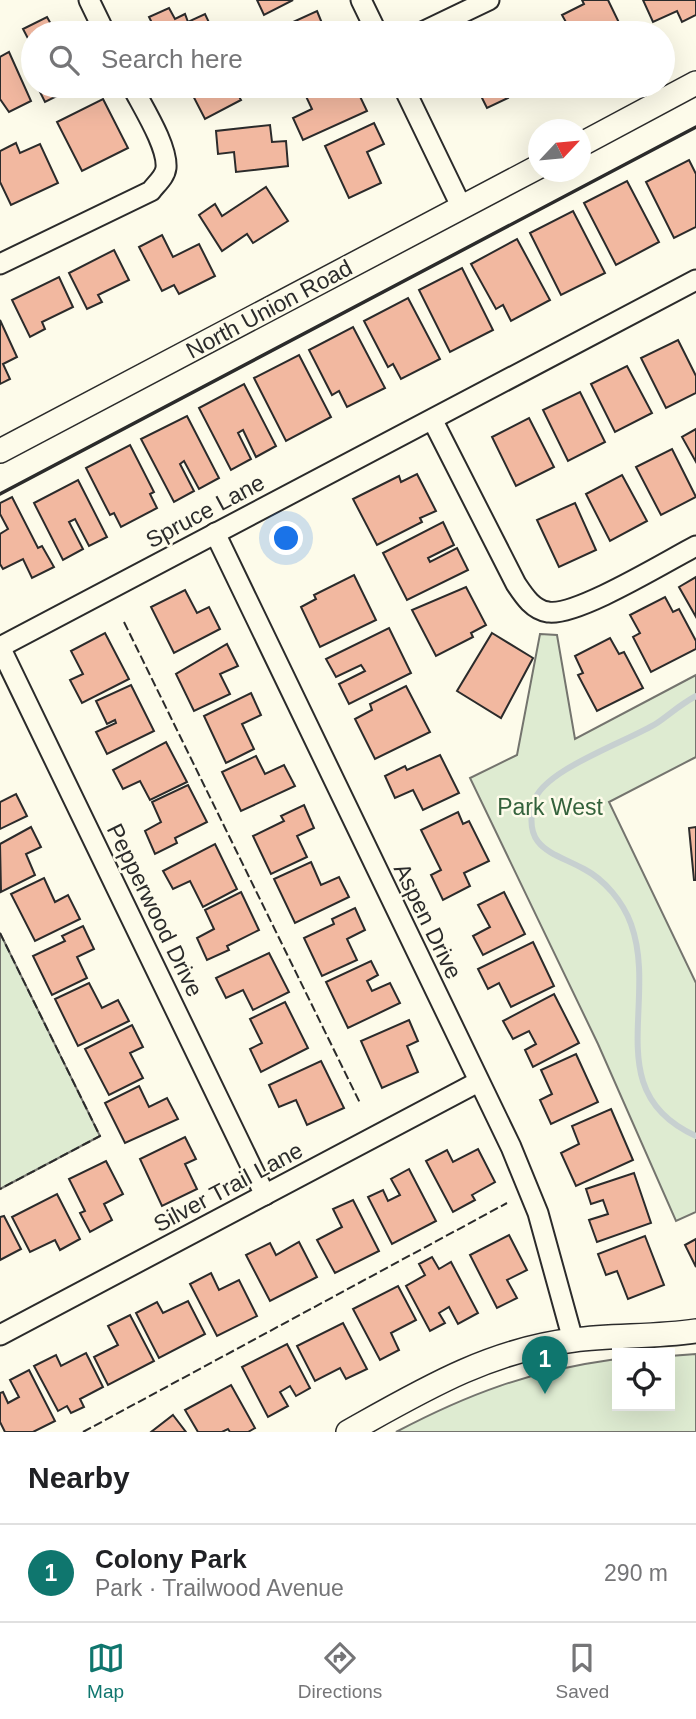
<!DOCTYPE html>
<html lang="en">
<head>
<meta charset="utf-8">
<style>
	body { margin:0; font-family:Arial,sans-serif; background:#f6f6f6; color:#202124 }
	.controls { position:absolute; right:21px; bottom:21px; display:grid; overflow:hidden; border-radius:0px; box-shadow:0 7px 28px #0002 }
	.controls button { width:63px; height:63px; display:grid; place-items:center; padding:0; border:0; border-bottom:2px solid #e0e0e0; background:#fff; color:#202124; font:35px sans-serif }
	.compass { position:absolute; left:528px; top:119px; width:63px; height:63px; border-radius:50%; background:#fff; box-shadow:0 7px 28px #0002; rotate:64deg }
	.you { position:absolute; left:287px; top:539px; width:24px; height:24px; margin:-18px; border:5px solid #fff; border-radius:50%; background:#1a73e8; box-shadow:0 0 0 10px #1a73e833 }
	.badge { display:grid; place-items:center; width:46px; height:46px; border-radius:50%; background:#0f766e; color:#fff; font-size:23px; font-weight:700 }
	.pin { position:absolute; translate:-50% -58px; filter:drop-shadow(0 2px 4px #0008) }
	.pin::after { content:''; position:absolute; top:37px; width:24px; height:21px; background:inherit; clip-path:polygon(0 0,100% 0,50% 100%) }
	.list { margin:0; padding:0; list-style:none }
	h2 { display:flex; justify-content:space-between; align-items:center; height:91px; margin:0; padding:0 28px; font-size:30px }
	h2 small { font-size:23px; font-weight:400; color:#757577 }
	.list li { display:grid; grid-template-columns:46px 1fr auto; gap:21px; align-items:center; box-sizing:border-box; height:98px; padding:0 28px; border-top:2px solid #e0e0e0 }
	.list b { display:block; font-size:26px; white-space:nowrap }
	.list p { margin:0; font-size:23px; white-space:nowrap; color:#757577 }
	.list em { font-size:23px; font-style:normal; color:#757577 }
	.icon { flex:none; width:38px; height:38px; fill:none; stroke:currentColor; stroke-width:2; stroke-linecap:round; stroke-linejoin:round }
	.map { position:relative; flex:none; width:696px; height:1432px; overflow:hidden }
	.search { position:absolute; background:#fff; box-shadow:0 7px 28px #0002; left:21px; right:21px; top:21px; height:77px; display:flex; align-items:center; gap:18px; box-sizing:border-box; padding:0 24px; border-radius:38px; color:#757577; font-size:26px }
	.sheet { height:189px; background:#fff }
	nav { display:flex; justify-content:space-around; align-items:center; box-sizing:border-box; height:98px; border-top:2px solid #e0e0e0; background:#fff; font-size:19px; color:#757577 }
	nav a { display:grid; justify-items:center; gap:4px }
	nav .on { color:#0f766e }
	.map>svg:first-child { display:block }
	.green { fill:#deebd1; stroke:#74746e; stroke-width:2 }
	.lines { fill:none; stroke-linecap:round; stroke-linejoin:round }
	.stream { stroke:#c7d0d0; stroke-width:6 }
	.building { fill:#f2b8a0; stroke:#2b2b2b; stroke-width:2 }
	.minor-casing { stroke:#2b2b2b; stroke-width:23 }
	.tertiary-casing { stroke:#2b2b2b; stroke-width:26 }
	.minor { stroke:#fdfbea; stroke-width:19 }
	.tertiary { stroke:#fdfbea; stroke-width:23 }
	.fence { stroke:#2b2b2b; stroke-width:2; stroke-dasharray:9 3.5; stroke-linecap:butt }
	.wall { stroke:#2b2b2b; stroke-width:3.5 }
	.labels { text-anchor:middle; stroke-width:5; stroke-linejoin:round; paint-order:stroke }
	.street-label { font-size:23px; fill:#2b2b2b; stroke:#fdfbea }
	.park-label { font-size:23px; fill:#34623c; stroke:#fdfbea }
</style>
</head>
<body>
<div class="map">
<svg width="696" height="1432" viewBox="0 0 696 1432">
	<rect width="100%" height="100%" fill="#fdfbea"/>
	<g class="green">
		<path d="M540 634 557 635 575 739 696 675V757L609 802 696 983V1212L676 1221 598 1044 470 778 517 755Z"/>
		<path d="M0 933 100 1136 0 1189Z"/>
		<path d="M696 1354V1432H396C468 1394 530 1371 610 1360L617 1359V1406H670V1356Z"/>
	</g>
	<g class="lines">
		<path class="stream" d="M696 696C681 704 670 714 657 723 629 741 542 770 534 802 522 849 553 852 584 869 605 880 623 902 631 924 659 1002 599 1092 696 1136"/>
	</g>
	<g class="building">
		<path d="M257 0H293L264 15Z"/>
		<path d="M582 0H608L624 33H572L562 15 584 4Z"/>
		<path d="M643 0H696V15L682 22 677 11 653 22Z"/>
		<path d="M169 8 175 19 185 14 188 22 205 14 214 33H157L149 17Z"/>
		<path d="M317 11 326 33H269Z"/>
		<path d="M47 17 56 33H33V48L23 29Z"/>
		<path d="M9 52 31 101 9 112 0 99V57Z"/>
		<path d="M37 86H77L45 102Z"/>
		<path d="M188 86H224L226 89 233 86 241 100 205 119Z"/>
		<path d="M311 86H355L367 111 303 140 293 118 312 109 303 90Z"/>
		<path d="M476 86H503L508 98 487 108Z"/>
		<path d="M103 99 128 148 82 171 57 122Z"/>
		<path d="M374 123 384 144 367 152 381 183 349 198 325 146Z"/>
		<path d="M270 125 272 142 286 141 288 166 236 172 234 152 218 154 216 131Z"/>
		<path d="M16 143 20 153 40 144 58 183 11 205 0 182V151Z"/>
		<path d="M689 160 696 174V227L674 238 646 182Z"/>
		<path d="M627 181 659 242 616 265 584 203Z"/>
		<path d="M266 187 288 221 253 243 247 234 222 251 199 215 215 204 222 216Z"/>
		<path d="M573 211 605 273 561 295 530 233Z"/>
		<path d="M162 235 173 257 199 244 215 276 179 294 174 285 162 291 139 247Z"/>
		<path d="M517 239 550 300 511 321 503 305 496 309 471 264Z"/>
		<path d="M114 250 129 280 98 295 102 302 87 309 69 273Z"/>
		<path d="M462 268 493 330 450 352 419 290Z"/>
		<path d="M59 277 73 307 42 322 45 329 30 337 12 300Z"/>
		<path d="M408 298 440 359 401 379 393 364 388 367 364 321Z"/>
		<path d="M0 320 17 357 3 364 10 379 0 384Z"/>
		<path d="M353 327 385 388 347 407 339 391 332 395 309 350Z"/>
		<path d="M678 340 696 376V393L666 408 641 358Z"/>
		<path d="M299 355 331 417 286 441 254 378Z"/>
		<path d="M627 366 652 413 615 432 591 384Z"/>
		<path d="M244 384 276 446 256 457 243 430 238 433 251 459 231 470 199 408Z"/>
		<path d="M580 392 605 442 568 461 543 410Z"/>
		<path d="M187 416 219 478 199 489 184 461 180 464 194 491 174 502 141 439Z"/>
		<path d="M529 418 554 467 516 486 492 437Z"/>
		<path d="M696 429V462L682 437Z"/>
		<path d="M130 445 154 492 150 494 157 508 121 527 114 513 110 515 86 468Z"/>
		<path d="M672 449 696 497 661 515 636 467Z"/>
		<path d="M417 474 436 511 420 518 422 522 377 545 353 499 399 476 401 482Z"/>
		<path d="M622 475 647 521 610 541 586 494Z"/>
		<path d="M78 480 107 537 89 546 75 519 69 522 83 549 63 560 34 503Z"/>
		<path d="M12 497 38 548 42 546 54 567 32 578 23 559 3 569 0 564V534L8 529 0 514V503Z"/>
		<path d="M575 503 596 550 559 567 537 520Z"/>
		<path d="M443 522 454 545 428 558 430 562 457 548 468 570 407 600 383 553Z"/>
		<path d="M354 575 376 620 320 647 301 607 316 599 314 595Z"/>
		<path d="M696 577V617L679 587Z"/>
		<path d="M466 587 486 625 471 633 473 637 436 656 412 610Z"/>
		<path d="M185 590 197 613 209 607 220 629 174 653 151 607Z"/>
		<path d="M665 597 673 612 679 609 696 641V649L651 672 633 637 640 633 630 615Z"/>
		<path d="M389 628 411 673 349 704 339 684 365 671 361 665 336 677 326 659Z"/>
		<path d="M105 633 129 679 82 703 70 680 83 674 71 651Z"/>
		<path d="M492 633 533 658 501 718 457 691Z"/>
		<path d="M610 638 619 654 624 652 643 688 597 711 578 675 583 673 575 656Z"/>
		<path d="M227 644 238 666 220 674 230 694 194 711 176 674Z"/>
		<path d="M131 685 154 731 107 754 96 732 116 723 115 720 107 724 96 701Z"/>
		<path d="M406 686 430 732 375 759 355 719 372 710 370 704Z"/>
		<path d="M251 693 261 715 242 724 254 749 226 763 204 716Z"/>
		<path d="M166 742 187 782 150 800 140 781 123 789 113 770Z"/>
		<path d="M440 755 459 793 423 810 413 790 395 798 385 776 405 766 407 770Z"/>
		<path d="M256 756 265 774 284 765 295 786 241 811 222 772Z"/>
		<path d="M188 785 207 822 175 838 177 843 155 854 145 831 161 822 152 802Z"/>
		<path d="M16 794 27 816 0 829V802Z"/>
		<path d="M304 805 314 828 297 836 307 857 271 874 253 836 284 821 281 816Z"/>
		<path d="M458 812 463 824 469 821 489 861 464 873 470 886 443 900 431 875 441 870 421 830Z"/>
		<path d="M31 827 41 847 26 854 35 875 1 892 0 844Z"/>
		<path d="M696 827V880H694L689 828Z"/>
		<path d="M215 844 237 889 203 907 190 881 173 889 163 871Z"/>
		<path d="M311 862 321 885 339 877 349 897 295 923 274 879Z"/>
		<path d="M44 878 55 902 68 895 80 919 35 941 11 894Z"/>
		<path d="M241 892 259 930 227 946 229 950 207 960 197 938 214 929 205 910Z"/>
		<path d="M504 892 525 934 483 955 473 936 490 927 478 905Z"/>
		<path d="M355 908 365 930 347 939 357 960 322 976 304 938 334 924 332 919Z"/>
		<path d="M83 926 94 949 77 957 87 978 52 995 33 956 65 941 62 936Z"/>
		<path d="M533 942 554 986 511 1007 499 983 488 989 478 969Z"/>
		<path d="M269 953 289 992 253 1010 243 990 226 998 216 978Z"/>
		<path d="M371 961 378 975 367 981 372 991 390 983 400 1003 348 1028 326 982Z"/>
		<path d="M89 983 102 1008 118 1000 129 1021 78 1046 55 999Z"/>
		<path d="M554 994 579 1043 533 1067 525 1050 536 1044 529 1031 513 1039 503 1021Z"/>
		<path d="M285 1002 308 1048 261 1072 250 1049 262 1043 250 1019Z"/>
		<path d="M409 1020 418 1041 407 1046 418 1072 382 1088 361 1041Z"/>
		<path d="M132 1025 143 1047 130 1053 143 1078 109 1095 85 1049Z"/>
		<path d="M576 1054 598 1102 551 1124 540 1100 552 1094 541 1070Z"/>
		<path d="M321 1061 344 1108 307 1125 296 1100 279 1107 269 1085Z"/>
		<path d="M139 1086 149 1107 167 1098 178 1119 125 1143 105 1103Z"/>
		<path d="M611 1109 633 1160 576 1186 561 1153 579 1144 572 1126Z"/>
		<path d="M185 1137 196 1159 185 1164 197 1189 162 1206 140 1159Z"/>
		<path d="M478 1149 495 1182 472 1195 475 1200 453 1212 426 1161 447 1150 453 1162Z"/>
		<path d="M106 1161 123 1194 104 1204 112 1220 90 1232 80 1213 85 1211 69 1179Z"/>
		<path d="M409 1169 436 1221 392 1244 368 1197 383 1190 388 1201 400 1195 391 1179Z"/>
		<path d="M634 1173 651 1223 597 1242 589 1220 608 1214 603 1200 591 1204 586 1189Z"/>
		<path d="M57 1194 80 1239 60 1250 55 1240 30 1252 12 1217Z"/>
		<path d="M353 1200 379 1251 335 1273 317 1240 342 1227 333 1209Z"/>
		<path d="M4 1216 21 1249 0 1260V1217Z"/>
		<path d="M509 1235 527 1270 507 1280 517 1298 497 1308 470 1255Z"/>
		<path d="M645 1236 664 1285 628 1299 617 1271 606 1275 598 1254Z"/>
		<path d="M696 1239V1267L685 1245Z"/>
		<path d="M299 1242 317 1277 270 1301 246 1255 270 1243 276 1255Z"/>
		<path d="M432 1257 439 1269 451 1262 478 1313 458 1324 449 1307 439 1313 445 1323 430 1331 406 1286 425 1275 419 1264Z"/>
		<path d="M211 1273 219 1290 239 1280 257 1316 217 1336 190 1284Z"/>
		<path d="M398 1286 416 1320 391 1333 399 1350 380 1360 353 1309Z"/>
		<path d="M188 1301 205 1334 159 1358 136 1313 157 1302 163 1313Z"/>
		<path d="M130 1315 154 1361 108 1385 94 1357 118 1345 108 1326Z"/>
		<path d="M343 1323 367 1369 346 1379 340 1368 315 1381 297 1346Z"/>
		<path d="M287 1344 310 1388 296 1396 290 1386 280 1392 288 1406 268 1417 242 1367Z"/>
		<path d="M86 1353 103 1387 80 1399 84 1407 71 1413 67 1406 58 1411 34 1366 56 1355 61 1366Z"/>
		<path d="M29 1370 55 1421 33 1432H5L0 1422V1393L3 1392 8 1403 19 1397 10 1380Z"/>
		<path d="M231 1385 255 1428 248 1432H230L228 1429 222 1432H198L185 1410Z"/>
		<path d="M173 1415 186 1432H151Z"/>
	</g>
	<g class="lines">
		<defs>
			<g id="minor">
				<path d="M89 0 105 33"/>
				<path d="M361 0 377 33"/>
				<path d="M420 33 489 0"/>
				<path d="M403 86 462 208"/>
				<path d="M0 264 151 191C156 184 165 177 166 168 168 146 142 106 132 86"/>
				<path d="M433 421 516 584C524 596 533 610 548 612 576 617 667 561 696 546"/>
				<path d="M215 533 511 1147 538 1213 573 1340"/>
				<path d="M0 647 696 280"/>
				<path d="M0 647 265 1195"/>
				<path d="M0 1335 478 1082"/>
			</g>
			<g id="tertiary">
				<path d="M580 145 696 83"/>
				<path d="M0 451 538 167"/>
				<path d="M348 1432C421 1391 489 1350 574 1340 614 1335 655 1337 696 1331"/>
			</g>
		</defs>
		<use href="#minor" class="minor-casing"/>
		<use href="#tertiary" class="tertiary-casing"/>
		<use href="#minor" class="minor"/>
		<use href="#tertiary" class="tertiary"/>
		<g class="fence">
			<path d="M124 622 360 1103"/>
			<path d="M0 933 100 1136 0 1189"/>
			<path d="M83 1432 507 1203"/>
		</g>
		<path class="wall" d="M0 494 696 127"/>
	</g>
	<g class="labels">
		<g class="street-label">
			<text transform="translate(269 309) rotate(-28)" y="8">North Union Road</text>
			<text transform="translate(205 511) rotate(-28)" y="8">Spruce Lane</text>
			<text transform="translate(155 910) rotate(64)" y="8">Pepperwood Drive</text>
			<text transform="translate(428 921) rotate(64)" y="8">Aspen Drive</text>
			<text transform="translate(228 1187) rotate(-28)" y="8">Silver Trail Lane</text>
		</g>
		<g class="park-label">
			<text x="550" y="815">Park West</text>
		</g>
	</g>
</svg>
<div class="controls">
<button><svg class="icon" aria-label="locate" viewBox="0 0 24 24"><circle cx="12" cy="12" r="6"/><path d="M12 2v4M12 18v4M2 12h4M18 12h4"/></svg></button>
</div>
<svg class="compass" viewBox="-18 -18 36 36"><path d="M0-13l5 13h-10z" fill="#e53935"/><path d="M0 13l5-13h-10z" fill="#757577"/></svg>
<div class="you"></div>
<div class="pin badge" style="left:545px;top:1394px">1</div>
<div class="search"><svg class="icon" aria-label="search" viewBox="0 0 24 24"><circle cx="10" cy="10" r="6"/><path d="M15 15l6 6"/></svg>Search here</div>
</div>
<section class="sheet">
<h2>Nearby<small></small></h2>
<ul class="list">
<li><span class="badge">1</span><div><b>Colony Park</b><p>Park · Trailwood Avenue</p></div><em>290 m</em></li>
</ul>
</section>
<nav>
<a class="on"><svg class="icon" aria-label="map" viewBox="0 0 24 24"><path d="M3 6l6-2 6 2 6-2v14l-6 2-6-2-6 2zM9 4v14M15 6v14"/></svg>Map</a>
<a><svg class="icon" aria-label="directions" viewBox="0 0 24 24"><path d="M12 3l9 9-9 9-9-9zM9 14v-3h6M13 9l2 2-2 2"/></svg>Directions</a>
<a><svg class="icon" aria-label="saved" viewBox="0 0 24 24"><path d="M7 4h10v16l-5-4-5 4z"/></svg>Saved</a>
</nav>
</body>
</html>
